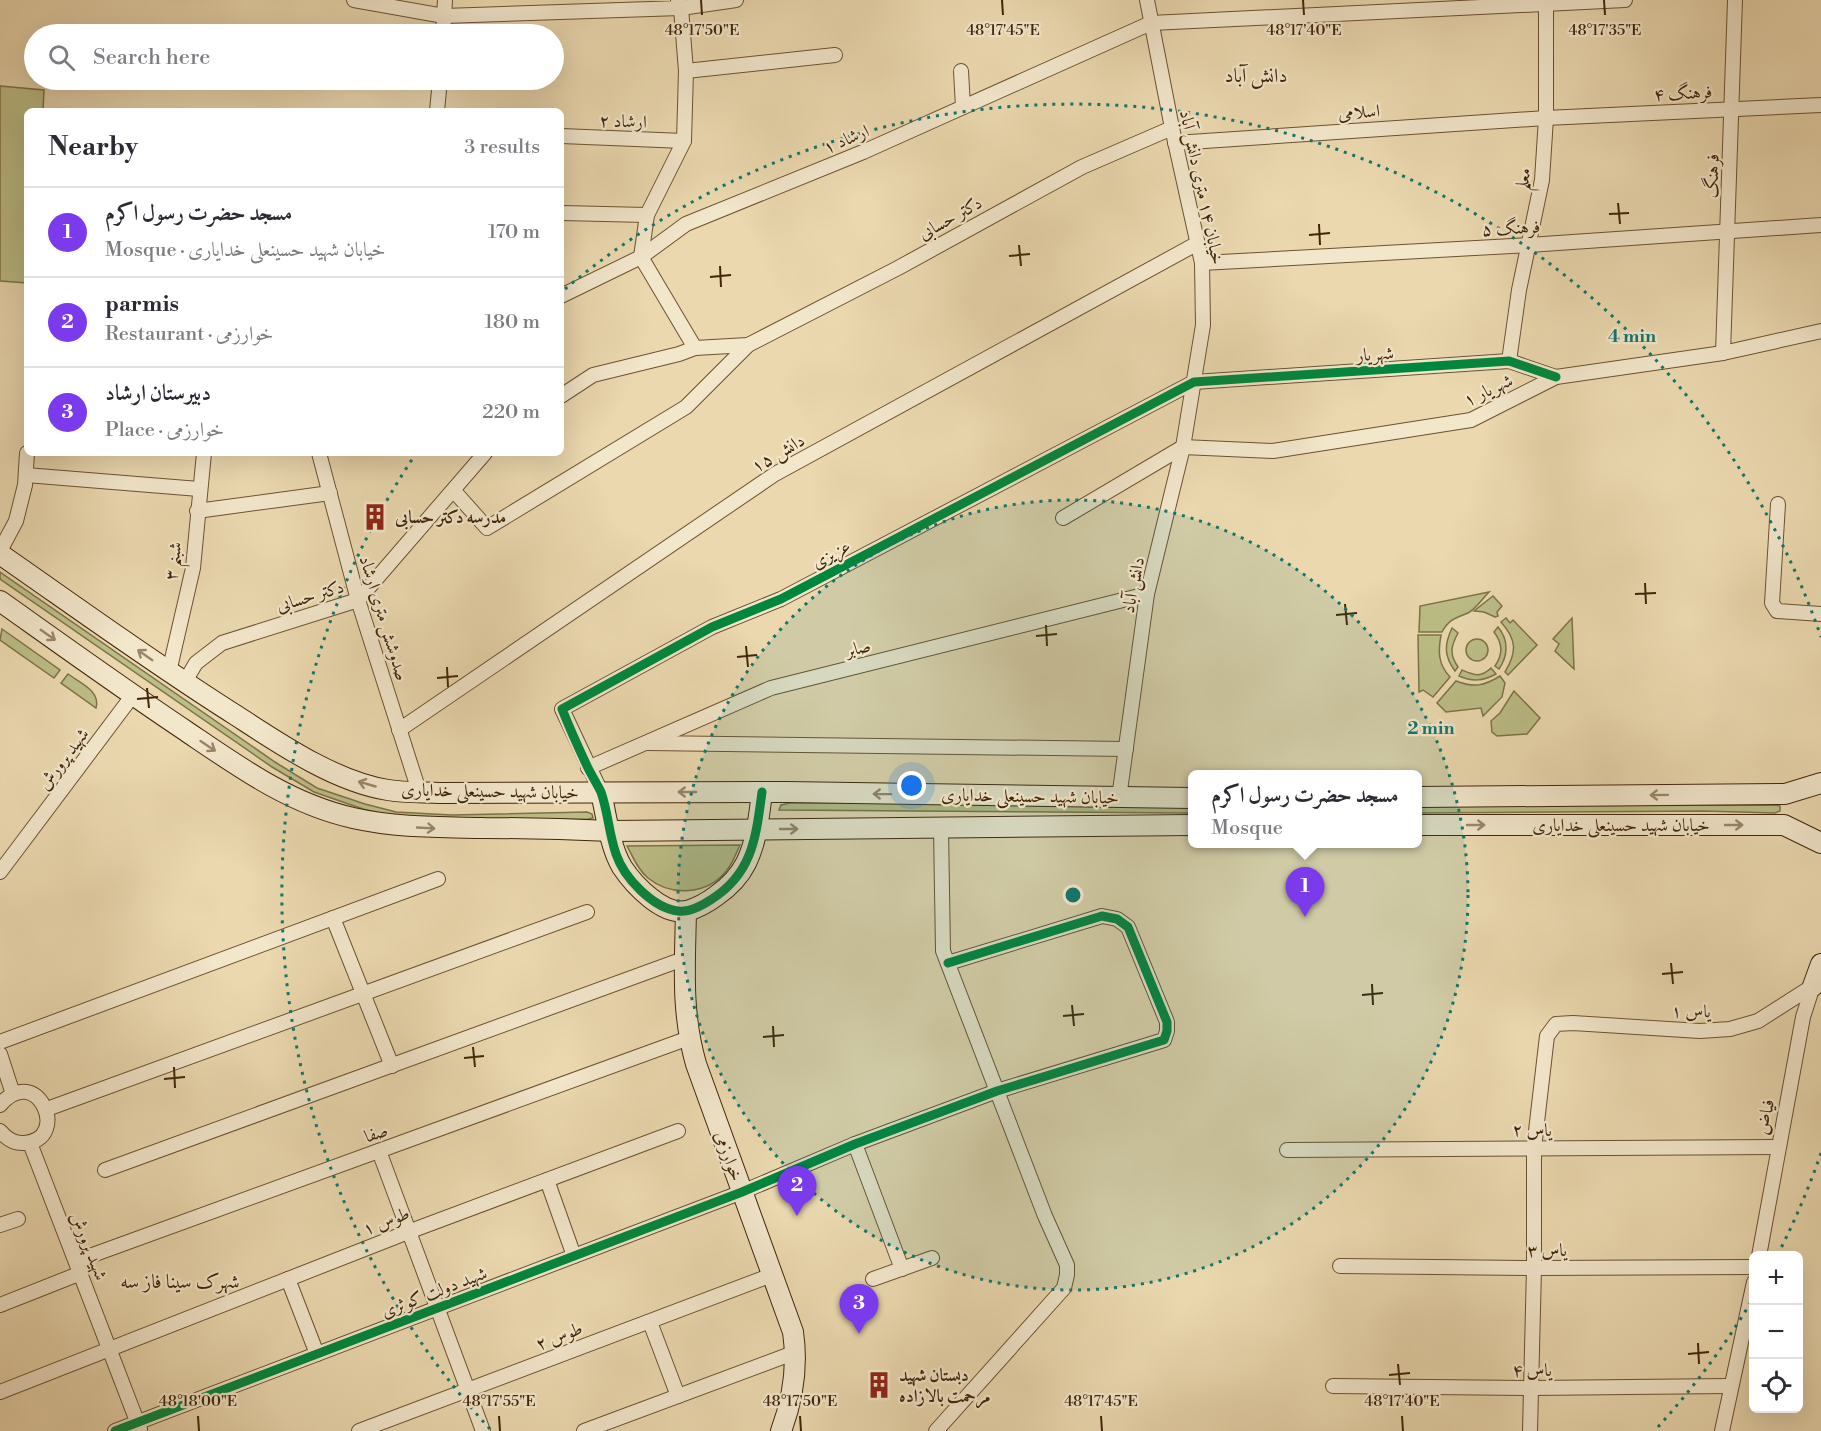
<!DOCTYPE html>
<html lang="en">
<head>
<meta charset="utf-8">
<style>
	body { margin:0; font-family:"Libre Bodoni",Amiri,serif; background:#f7f7f7; color:#2b2b33 }
	.controls { position:absolute; right:18px; bottom:18px; display:grid; overflow:hidden; border-radius:9px; box-shadow:0 6px 24px #0002 }
	.controls button { width:54px; height:54px; display:grid; place-items:center; padding:0; border:0; border-bottom:2px solid #e1e1e2; background:#fff; color:#2b2b33; font:30px sans-serif }
	.you { position:absolute; left:912px; top:786px; width:21px; height:21px; margin:-15px; border:4px solid #fff; border-radius:50%; background:#1a73e8; box-shadow:0 0 0 9px #1a73e833 }
	.badge { display:grid; place-items:center; width:39px; height:39px; border-radius:50%; background:#7c3aed; color:#fff; font-size:20px; font-weight:700 }
	.pin { position:absolute; translate:-50% -50px; filter:drop-shadow(0 2px 3px #0008) }
	.pin::after { content:''; position:absolute; top:32px; width:21px; height:18px; background:inherit; clip-path:polygon(0 0,100% 0,50% 100%) }
	.popup { position:absolute; left:1188px; top:770px; width:234px; height:78px; box-sizing:border-box; display:grid; place-content:center; border-radius:9px; background:#fff; filter:drop-shadow(0 2px 4px #0005); font-size:20px; white-space:nowrap; color:#7c7c81 }
	.popup b { font-size:22px; color:#2b2b33 }
	.popup::after { content:''; position:absolute; left:50%; top:100%; margin-left:-12px; border:12px solid transparent; border-top-color:#fff }
	.list { margin:0; padding:0; list-style:none }
	h2 { display:flex; justify-content:space-between; align-items:center; height:78px; margin:0; padding:0 24px; font-size:26px }
	h2 small { font-size:20px; font-weight:400; color:#7c7c81 }
	.list li { display:grid; grid-template-columns:39px 1fr auto; gap:18px; align-items:center; box-sizing:border-box; height:90px; padding:0 24px; border-top:2px solid #e1e1e2 }
	.list b { display:block; font-size:22px; white-space:nowrap }
	.list p { margin:0; font-size:20px; white-space:nowrap; color:#7c7c81 }
	.list em { font-size:20px; font-style:normal; color:#7c7c81 }
	.icon { flex:none; width:33px; height:33px; fill:none; stroke:currentColor; stroke-width:2; stroke-linecap:round; stroke-linejoin:round }
	.map { position:relative; flex:none; width:1821px; height:1431px; overflow:hidden }
	.search { position:absolute; background:#fff; box-shadow:0 6px 24px #0002; left:24px; top:24px; width:540px; height:66px; display:flex; align-items:center; gap:15px; box-sizing:border-box; padding:0 21px; border-radius:33px; color:#7c7c81; font-size:22px }
	.panel { position:absolute; background:#fff; box-shadow:0 6px 24px #0002; left:24px; top:108px; width:540px; height:348px; border-radius:9px }
	.map>svg:first-child { display:block }
	.green { fill:#bcbe87; stroke:#7e7248; stroke-width:1.5 }
	.lines { fill:none; stroke-linecap:round; stroke-linejoin:round }
	.street-casing { stroke:#6b5232; stroke-width:16 }
	.secondary-casing { stroke:#402509; stroke-width:22 }
	.street { stroke:#f2e6cb; stroke-width:14 }
	.secondary { stroke:#f2e6cb; stroke-width:20 }
	.cycleway-casing { stroke:#f2e6cb; stroke-width:13 }
	.cycleway { stroke:#00873e; stroke-width:9 }
	.oneway { stroke:#99866a }
	.ticks { fill:none; stroke:#402509; stroke-width:2 }
	.ring { fill:none; stroke:#0f766e; stroke-width:3; stroke-dasharray:3 6 }
	.labels { text-anchor:middle; stroke-width:4.5; stroke-linejoin:round; paint-order:stroke }
	.street-label { font-size:18px; fill:#402509; stroke:#f2e6cb }
	.poi-label { font-size:18px; font-weight:bold; fill:#402509; stroke:#f2e6cb; text-anchor:start }
	.neighbourhood-label { font-size:20px; fill:#402509; stroke:#f2e6cb }
	.ticks-label { font-size:15px; text-anchor:middle; fill:#402509; stroke:#f2e6cb; stroke-width:4.5; stroke-linejoin:round; paint-order:stroke }
	.centre { fill:#0f766e; stroke:#f2e6cb; stroke-width:3 }
	.ring-label { font-size:18px; text-anchor:middle; font-weight:bold; fill:#0f766e; stroke:#f2e6cb; stroke-width:4.5; stroke-linejoin:round; paint-order:stroke }
</style>
</head>
<body>
<div class="map">
<svg width="1821" height="1431" viewBox="0 0 1821 1431">
	<rect width="100%" height="100%" fill="#ebd8af"/>
	<filter id="stains"><feTurbulence type="fractalNoise" baseFrequency=".00333" numOctaves="4"/><feColorMatrix values="0 0 0 0 .2 0 0 0 0 .09 0 0 0 0 .02 0 0 0 .5 -.17"/></filter>
	<radialGradient id="worn" r=".72"><stop offset=".6" stop-color="#630" stop-opacity="0"/><stop offset="1" stop-color="#630" stop-opacity=".3"/></radialGradient>
	<g class="green">
		<path d="M0 86 44 90 43 111H27V283L0 281Z"/>
		<path d="M0 572 275 762 317 788 365 804 396 812 452 815 587 812 592 814 593 818 588 819 452 821 395 817 363 809 314 792 272 767 0 579Z"/>
		<path d="M1489 592C1483 598 1476 609 1468 613 1456 618 1449 619 1442 632H1419L1420 606Z"/>
		<path d="M1493 596 1502 606 1497 612 1498 616 1495 617 1484 612 1474 611Z"/>
		<path d="M1506 618 1510 623 1513 620 1537 645 1508 675 1505 672C1517 652 1517 640 1501 622Z"/>
		<path d="M1572 618 1574 669 1555 651 1559 644 1553 639Z"/>
		<path d="M1498 627C1509 640 1508 656 1499 669L1495 666C1503 654 1503 644 1494 632Z"/>
		<path d="M1452 628 1458 633C1451 646 1449 654 1458 667L1455 671C1444 656 1444 645 1452 628Z"/>
		<path d="M2 629 60 670 54 678 0 640Z"/>
		<path d="M1418 635H1441C1438 652 1438 664 1450 677L1433 697 1423 690 1419 692Z"/>
		<circle cx="1477" cy="650" r="11"/>
		<path d="M1491 668 1496 674C1483 681 1473 682 1459 676L1462 670C1474 675 1481 678 1491 668Z"/>
		<path d="M68 674C80 683 101 691 96 708L61 683Z"/>
		<path d="M1500 676 1505 683 1502 697 1483 716 1481 708 1446 712 1437 703 1456 681C1474 688 1484 686 1500 676Z"/>
		<path d="M1514 691 1540 718 1527 734 1497 736 1492 732 1491 721 1500 713Z"/>
		<path d="M1066 802 1192 806V813L779 810 781 805 790 803Z"/>
		<path d="M1775 805 1780 806V811L1775 813 1703 811 1418 813V806Z"/>
		<path d="M740 845C736 853 733 863 727 870 708 895 671 897 648 878 638 870 633 857 627 846Z"/>
	</g>
	<g class="lines">
		<defs>
			<g id="street">
				<path d="M354 0 444 16 681 8 736 0"/>
				<path d="M678 0 681 8 686 71 684 141 647 215 641 257 695 348"/>
				<path d="M443 34 445 0"/>
				<path d="M686 71 835 55"/>
				<path d="M961 71 963 107"/>
				<path d="M437 111 440 80"/>
				<path d="M561 136 684 141"/>
				<path d="M1175 143 1546 118 1821 105"/>
				<path d="M561 213 647 215"/>
				<path d="M1202 263 1529 245 1821 225"/>
				<path d="M561 296 641 257 686 224 863 152 1151 23 1625 0"/>
				<path d="M1723 353 1735 0"/>
				<path d="M1509 361 1519 290 1542 180 1546 118V0"/>
				<path d="M561 396 593 375 679 354 695 348 748 345 898 268 1082 167 1172 128"/>
				<path d="M319 453 358 600 419 791"/>
				<path d="M26 475 199 489"/>
				<path d="M454 491 487 528 686 407 748 345"/>
				<path d="M1778 504 1772 603 1777 611 1821 614"/>
				<path d="M197 511 330 493"/>
				<path d="M1063 518 1183 447 1273 451 1471 420 1556 377 1723 353 1821 331"/>
				<path d="M0 551 16 521 25 485 27 453"/>
				<path d="M169 672 193 568 204 453"/>
				<path d="M184 683 196 663 222 643 358 600 485 453"/>
				<path d="M399 730 775 474 1198 243"/>
				<path d="M648 743 1126 749"/>
				<path d="M588 768 771 688 1147 594"/>
				<path d="M601 792 562 709 712 627 781 599 1194 382 1509 361 1556 377"/>
				<path d="M1119 798 1147 594 1183 447 1203 325 1202 263 1172 128 1147 0"/>
				<path d="M0 872 133 695"/>
				<path d="M333 918 392 1066"/>
				<path d="M0 1042 438 879"/>
				<path d="M0 1054 13 1094"/>
				<path d="M0 1105C37 1061 72 1140 24 1143 14 1144 7 1139 0 1131"/>
				<path d="M47 1109 587 912"/>
				<path d="M30 1143 140 1429"/>
				<path d="M855 1144 902 1269"/>
				<path d="M1287 1150 1777 1147"/>
				<path d="M379 1151 483 1431"/>
				<path d="M105 1170 675 962 685 961"/>
				<path d="M547 1180 574 1256"/>
				<path d="M0 1225 18 1219"/>
				<path d="M1759 1256 1803 1017 1813 986"/>
				<path d="M76 1261 689 1038"/>
				<path d="M1340 1266 1534 1268 1754 1267"/>
				<path d="M288 1279 317 1354"/>
				<path d="M873 1279 932 1258"/>
				<path d="M0 1305 81 1273"/>
				<path d="M650 1322 678 1396"/>
				<path d="M1333 1386 1531 1388 1730 1386"/>
				<path d="M0 1392 408 1232 678 1131"/>
				<path d="M115 1431 742 1192 855 1144 997 1091 1164 1040 1167 1031V1022L1128 927 1117 919 1102 916 948 963"/>
				<path d="M359 1431 772 1275"/>
				<path d="M584 1431 796 1352"/>
				<path d="M936 1431 1064 1288 1067 1275V1265L1045 1216 943 951 941 828"/>
				<path d="M1530 1431 1534 1268V1148L1547 1036 1556 1024 1573 1023 1700 1031 1730 1029 1758 1021 1813 986"/>
				<path d="M1722 1431 1754 1282"/>
			</g>
			<g id="secondary">
				<path d="M0 554C79 609 156 665 237 716 280 744 336 782 388 790 405 793 424 792 442 793L787 792 1192 798"/>
				<path d="M0 601C62 645 123 689 186 731 239 767 290 804 353 818 397 828 440 827 484 828 526 828 568 829 611 831L1192 825"/>
				<path d="M601 792C606 815 610 847 622 867 634 885 663 916 687 911 697 908 708 902 716 896 729 887 739 877 746 863 757 841 759 816 762 792"/>
				<path d="M1418 797 1785 794 1821 783"/>
				<path d="M1418 825H1784L1821 843"/>
				<path d="M686 911C685 966 681 1011 696 1064L793 1332C798 1366 793 1399 781 1431"/>
				<path d="M1813 986 1821 964"/>
			</g>
		</defs>
		<use href="#street" class="street-casing"/>
		<use href="#secondary" class="secondary-casing"/>
		<use href="#street" class="street"/>
		<use href="#secondary" class="secondary"/>
		<defs>
			<g id="cycleway">
				<path d="M762 792C756 836 753 873 712 899 703 905 690 913 678 911 653 908 624 878 616 854 609 834 608 812 601 792 597 784 592 776 588 768 579 749 570 729 562 709L712 627 781 599 1194 382 1509 361 1556 377"/>
				<path d="M115 1431 742 1192 855 1144 997 1091 1164 1040 1167 1031V1022L1128 927 1117 919 1102 916 948 963"/>
			</g>
		</defs>
		<use href="#cycleway" class="cycleway-casing"/>
		<use href="#cycleway" class="cycleway"/>
	</g>
	<defs><path id="oneway-shaft" d="M-6 0H5M1.5-3L5.5 0L1.5 3" fill="none" stroke-width="1.6" stroke-linecap="round" stroke-linejoin="round" transform="scale(1.5)"/></defs>
	<g class="oneway">
		<use href="#oneway-shaft" transform="translate(48 635) rotate(35)"/>
		<use href="#oneway-shaft" transform="translate(145 655) rotate(-145)"/>
		<use href="#oneway-shaft" transform="translate(208 746) rotate(34)"/>
		<use href="#oneway-shaft" transform="translate(367 784) rotate(-164)"/>
		<use href="#oneway-shaft" transform="translate(687 792) rotate(180)"/>
		<use href="#oneway-shaft" transform="translate(882 794) rotate(-179)"/>
		<use href="#oneway-shaft" transform="translate(1659 795) rotate(179)"/>
		<use href="#oneway-shaft" transform="translate(1476 825)"/>
		<use href="#oneway-shaft" transform="translate(1734 825)"/>
		<use href="#oneway-shaft" transform="translate(426 828) rotate(3)"/>
		<use href="#oneway-shaft" transform="translate(789 829)"/>
	</g>
	<path class="ticks" d="M701 0 702 15M1002 0 1003 15M1303 0 1304 15M1604 0 1605 15M1618 203 1620 224M1609 214 1629 213M1319 224 1320 245M1309 235 1330 233M1019 245 1021 266M1009 256 1030 254M720 266 721 287M710 277 731 275M1645 583 1646 604M1635 594 1656 593M1345 604 1347 625M1336 615 1357 613M1046 625 1047 646M1036 636 1057 634M746 646 748 667M737 657 757 655M447 667 448 687M437 678 458 676M147 688 149 708M137 699 158 697M1671 963 1673 984M1662 974 1683 972M1372 984 1373 1005M1362 995 1383 993M1072 1005 1074 1026M1063 1016 1084 1014M773 1026 774 1047M763 1037 784 1035M473 1047 475 1067M464 1058 484 1056M174 1067 175 1088M164 1079 185 1077M1698 1343 1699 1364M1688 1354 1709 1352M1398 1364 1400 1385M1389 1375 1410 1373M198 1416 199 1431M499 1416 500 1431M800 1416 801 1431M1101 1416 1102 1431M1402 1416 1403 1431"/>
	<circle cx="1073" cy="895" r="395" fill="#0f766e" fill-opacity=".12"/>
	<g class="ring">
		<circle cx="1073" cy="895" r="395"/>
		<path d="M1821 1153A791 791 0 0 1 1778 1254M1751 1302A791 791 0 0 1 1656 1429M490 1429A791 791 0 0 1 413 458M565 289A791 791 0 0 1 1821 637"/>
	</g>
	<defs>
		<symbol id="building-bare" viewBox="-9 -9 18 18"><path d="M-4-6H4V6H1V3H-1V6H-4ZM-2.5-4.3h1.7v1.8h-1.7ZM.8-4.3h1.7v1.8H.8ZM-2.5-1h1.7V.8h-1.7ZM.8-1h1.7V.8H.8Z" fill="#8f2418" stroke="#f2e6cb" stroke-width="2.5" paint-order="stroke"/></symbol>
	</defs>
	<g fill-rule="evenodd">
		<use href="#building-bare" x="356" y="498" width="38" height="38"/>
		<use href="#building-bare" x="860" y="1366" width="38" height="38"/>
	</g>
	<g class="labels">
		<g class="street-label">
			<text transform="translate(1683 93) rotate(-3)" y="6">فرهنگ ۴</text>
			<text transform="translate(1359 112) rotate(-4)" y="6">اسلامی</text>
			<text transform="translate(623 121) rotate(2)" y="6">ارشاد ۲</text>
			<text transform="translate(846 139) rotate(-23)" y="6">ارشاد ۱</text>
			<text transform="translate(1712 176) rotate(-88)" y="6">فرهنگ</text>
			<text transform="translate(1523 179) rotate(-82)" y="6">معلم</text>
			<text transform="translate(1202 187) rotate(78)" y="6">خیابان ۱۴ متری دانش آباد</text>
			<text transform="translate(950 218) rotate(-29)" y="6">دکتر حسابی</text>
			<text transform="translate(1511 228) rotate(-3)" y="6">فرهنگ ۵</text>
			<text transform="translate(1375 354) rotate(-4)" y="6">شهریار</text>
			<text transform="translate(1488 390) rotate(-25)" y="6">شهریار ۱</text>
			<text transform="translate(778 453) rotate(-30)" y="6">دانش ۱۵</text>
			<text transform="translate(831 554) rotate(-28)" y="6">عزیزی</text>
			<text transform="translate(173 561) rotate(-82)" y="6">شبنم ۳</text>
			<text transform="translate(1133 585) rotate(-79)" y="6">دانش آباد</text>
			<text transform="translate(310 596) rotate(-17)" y="6">دکتر حسابی</text>
			<text transform="translate(384 618) rotate(73)" y="6">صدوشش متری ارشاد</text>
			<text transform="translate(858 648) rotate(-14)" y="6">صابر</text>
			<text transform="translate(63 759) rotate(-53)" y="6">شهید پرورش</text>
			<text transform="translate(490 791) rotate(1)" y="6">خیابان شهید حسینعلی خدایاری</text>
			<text transform="translate(1030 796) rotate(1)" y="6">خیابان شهید حسینعلی خدایاری</text>
			<text x="1621" y="831">خیابان شهید حسینعلی خدایاری</text>
			<text transform="translate(1691 1011) rotate(1)" y="6">یاس ۱</text>
			<text transform="translate(1765 1117) rotate(-79)" y="6">فیاض</text>
			<text x="1532" y="1136">یاس ۲</text>
			<text transform="translate(376 1133) rotate(-20)" y="6">صفا</text>
			<text transform="translate(729 1156) rotate(70)" y="6">خوارزمی</text>
			<text transform="translate(386 1221) rotate(-21)" y="6">طوس ۱</text>
			<text transform="translate(89 1246) rotate(68)" y="6">شهید پرورش</text>
			<text x="1547" y="1256">یاس ۳</text>
			<text transform="translate(434 1292) rotate(-21)" y="6">شهید دولت کوثری</text>
			<text transform="translate(559 1336) rotate(-21)" y="6">طوس ۲</text>
			<text x="1532" y="1376">یاس ۴</text>
		</g>
		<g class="poi-label">
			<text x="395" y="523">مدرسه دکتر حسابی</text>
			<text x="899" y="1381">دبستان شهید<tspan x="899" dy="21">مرحمت بالازاده</tspan></text>
		</g>
		<g class="neighbourhood-label">
			<text x="1256" y="82">دانش آباد</text>
			<text x="180" y="1288">شهرک سینا فاز سه</text>
		</g>
	</g>
	<g class="ticks-label">
		<text x="702" y="35">48°17'50"E</text>
		<text x="1003" y="35">48°17'45"E</text>
		<text x="1304" y="35">48°17'40"E</text>
		<text x="1605" y="35">48°17'35"E</text>
		<text x="198" y="1406">48°18'00"E</text>
		<text x="499" y="1406">48°17'55"E</text>
		<text x="800" y="1406">48°17'50"E</text>
		<text x="1101" y="1406">48°17'45"E</text>
		<text x="1402" y="1406">48°17'40"E</text>
	</g>
	<circle cx="1073" cy="895" r="9" class="centre"/>
	<g class="ring-label">
		<text x="1632" y="342">4 min</text>
		<text x="1431" y="734">2 min</text>
	</g>
	<rect width="100%" height="100%" filter="url(#stains)"/>
	<rect width="100%" height="100%" fill="url(#worn)"/>
</svg>
<div class="controls">
<button>+</button>
<button>−</button>
<button><svg class="icon" aria-label="locate" viewBox="0 0 24 24"><circle cx="12" cy="12" r="6"/><path d="M12 2v4M12 18v4M2 12h4M18 12h4"/></svg></button>
</div>
<div class="you"></div>
<div class="pin badge" style="left:1305px;top:917px">1</div>
<div class="popup"><b>مسجد حضرت رسول اکرم</b>Mosque</div>
<div class="pin badge" style="left:797px;top:1216px">2</div>
<div class="pin badge" style="left:859px;top:1334px">3</div>
<div class="search"><svg class="icon" aria-label="search" viewBox="0 0 24 24"><circle cx="10" cy="10" r="6"/><path d="M15 15l6 6"/></svg>Search here</div>
<section class="panel">
<h2>Nearby<small>3 results</small></h2>
<ul class="list">
<li><span class="badge">1</span><div><b>مسجد حضرت رسول اکرم</b><p>Mosque · خیابان شهید حسینعلی خدایاری</p></div><em>170 m</em></li>
<li><span class="badge">2</span><div><b>parmis</b><p>Restaurant · خوارزمی</p></div><em>180 m</em></li>
<li><span class="badge">3</span><div><b>دبیرستان ارشاد</b><p>Place · خوارزمی</p></div><em>220 m</em></li>
</ul>
</section>
</div>
</body>
</html>
